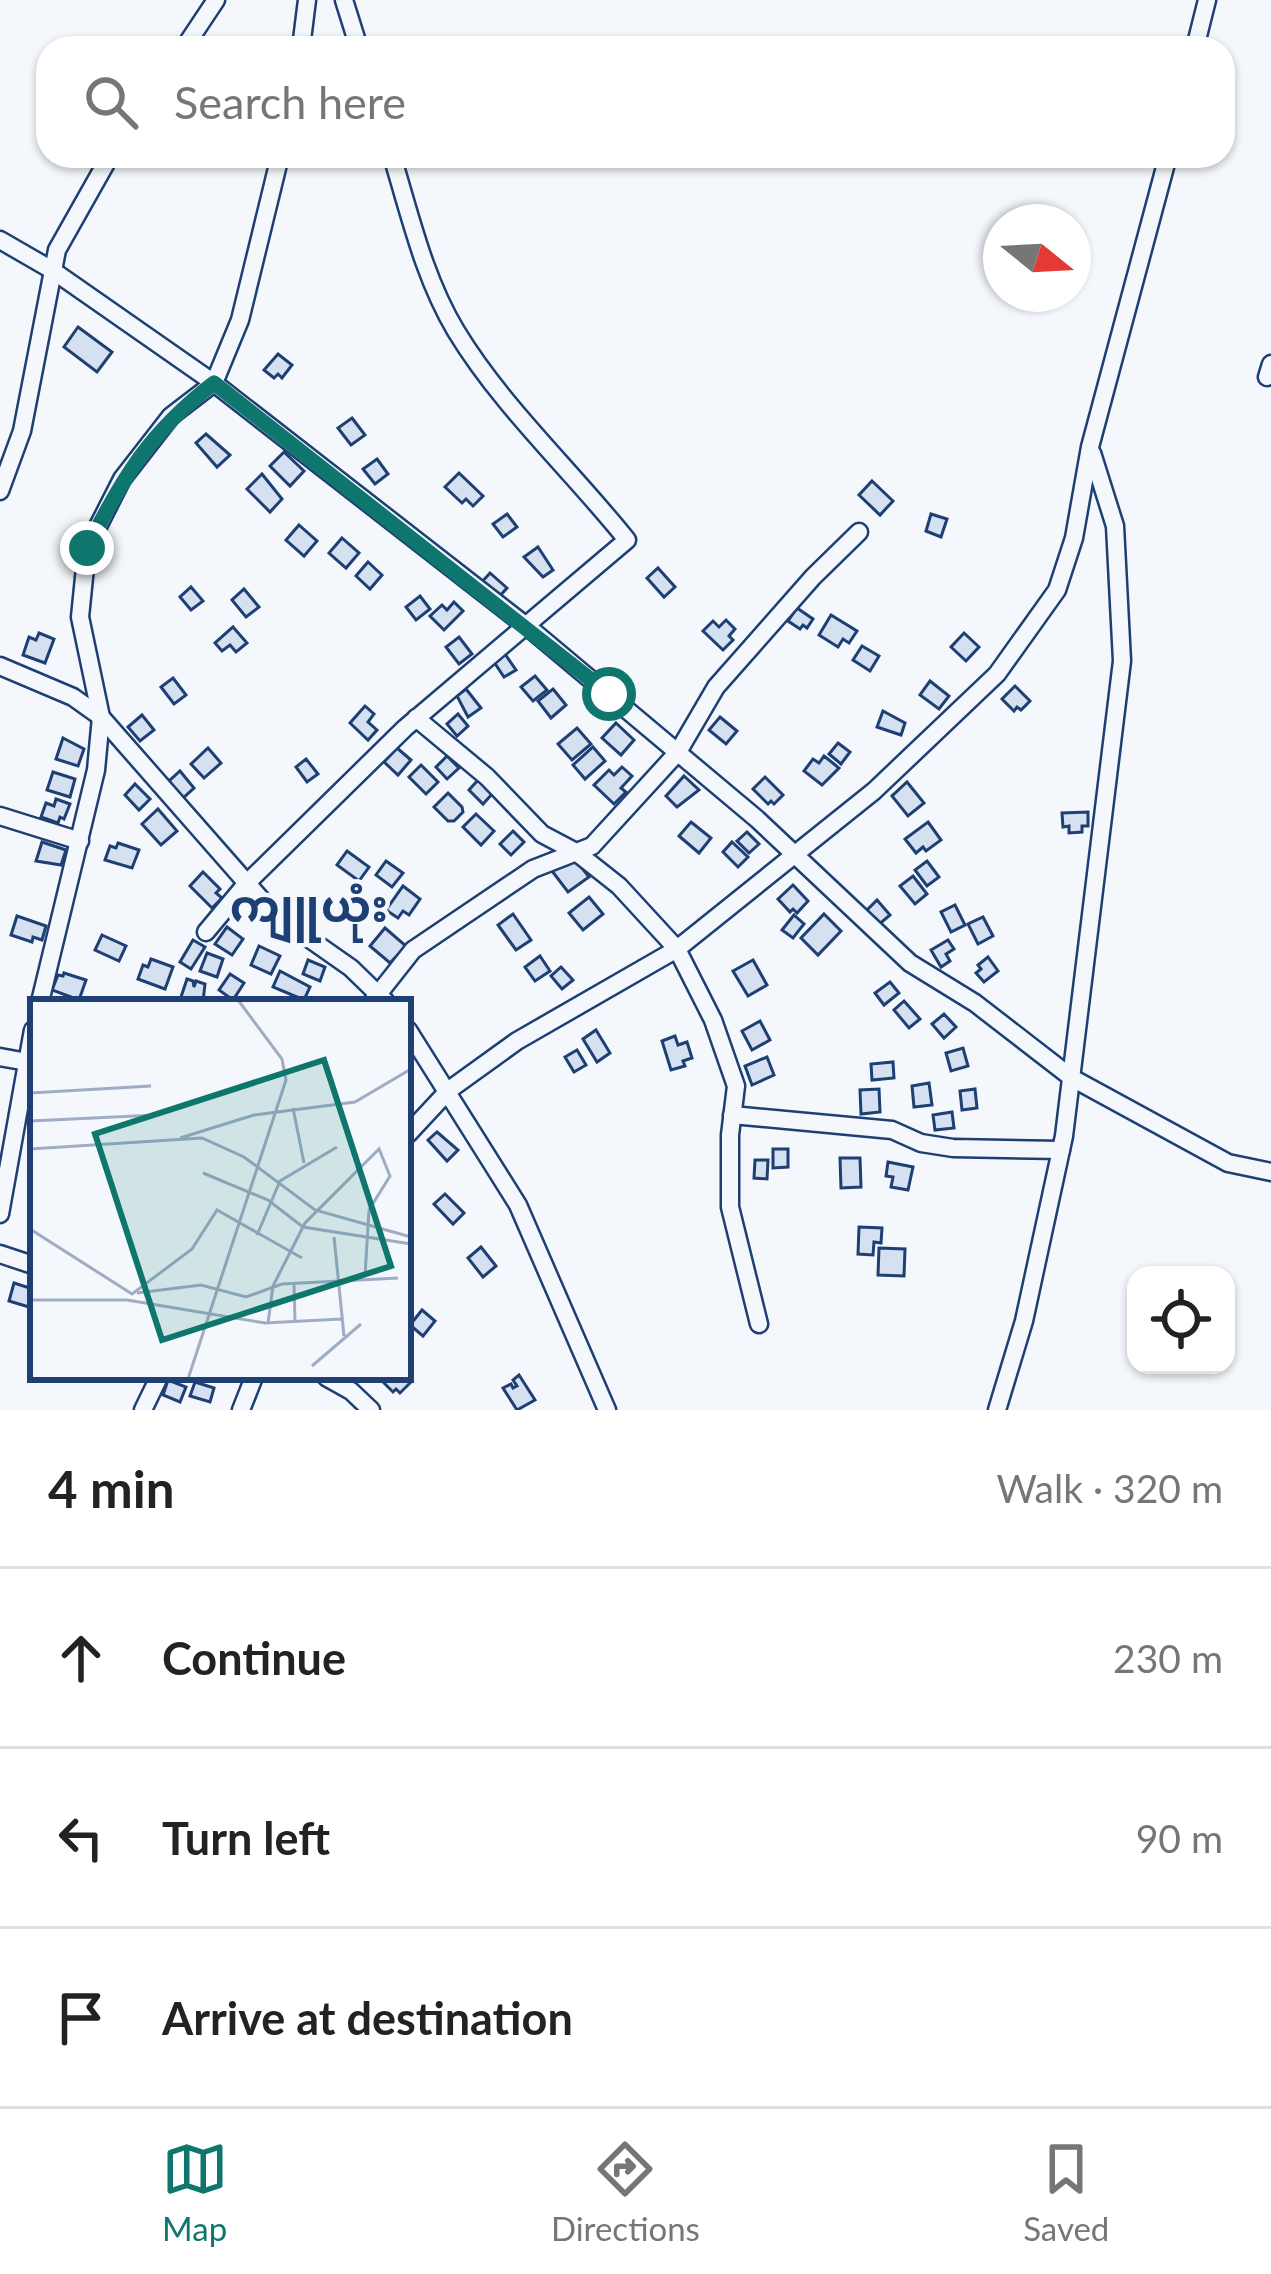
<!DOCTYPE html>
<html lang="en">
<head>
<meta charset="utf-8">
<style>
	body { margin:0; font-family:Lato,"Noto Sans Myanmar",sans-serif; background:#f2f2f2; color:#222 }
	.controls { position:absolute; right:36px; bottom:36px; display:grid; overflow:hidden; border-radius:24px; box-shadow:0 3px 9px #0004 }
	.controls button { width:108px; height:108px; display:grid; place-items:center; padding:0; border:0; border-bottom:3px solid #e0e0e0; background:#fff; color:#222; font:60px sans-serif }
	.compass { position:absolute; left:983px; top:204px; width:108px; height:108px; border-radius:50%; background:#fff; box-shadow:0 3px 9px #0004; rotate:108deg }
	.stop { position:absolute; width:36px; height:36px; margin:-27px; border:9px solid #0f766e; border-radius:50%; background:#fff }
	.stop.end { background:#0f766e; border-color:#fff; box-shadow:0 3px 12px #0008 }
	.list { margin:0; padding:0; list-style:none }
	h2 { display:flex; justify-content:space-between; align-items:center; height:156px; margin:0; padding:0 48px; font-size:51px }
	h2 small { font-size:39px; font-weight:400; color:#767676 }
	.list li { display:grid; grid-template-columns:78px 1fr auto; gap:36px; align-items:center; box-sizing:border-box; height:180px; padding:0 48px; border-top:3px solid #e0e0e0 }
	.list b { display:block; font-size:45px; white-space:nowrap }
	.list em { font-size:39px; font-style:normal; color:#767676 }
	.icon { flex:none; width:66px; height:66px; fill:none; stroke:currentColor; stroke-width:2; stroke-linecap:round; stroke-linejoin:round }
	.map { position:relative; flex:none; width:1271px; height:1410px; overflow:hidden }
	.search { position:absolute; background:#fff; box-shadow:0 3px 9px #0004; left:36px; right:36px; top:36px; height:132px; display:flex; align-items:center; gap:30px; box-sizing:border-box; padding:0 42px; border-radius:36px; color:#767676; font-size:45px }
	.sheet { height:696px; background:#fff }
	nav { display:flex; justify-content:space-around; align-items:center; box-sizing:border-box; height:168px; border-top:3px solid #e0e0e0; background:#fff; font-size:33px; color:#767676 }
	nav a { display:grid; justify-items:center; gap:6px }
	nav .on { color:#0f766e }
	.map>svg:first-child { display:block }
	.building { fill:#d5e0f0; stroke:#1d3f73; stroke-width:3 }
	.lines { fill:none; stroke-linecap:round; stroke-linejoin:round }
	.minor-casing { stroke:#1d3f73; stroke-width:21 }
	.minor { stroke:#f4f7fb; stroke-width:16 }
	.route { stroke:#0f766e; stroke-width:15 }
	.labels { text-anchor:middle; stroke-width:9; stroke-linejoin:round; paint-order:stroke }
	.quarter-label { font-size:45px; font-weight:bold; fill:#1d3f73; stroke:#f4f7fb }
	.inset-road { fill:none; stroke:#9eadc5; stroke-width:3 }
	.view { fill:#0f766e; fill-opacity:0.15; stroke:#0f766e; stroke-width:6 }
	.inset-edge { fill:none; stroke:#1d3f73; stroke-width:6 }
</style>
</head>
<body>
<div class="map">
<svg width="1271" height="1410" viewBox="0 0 1271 1410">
	<rect width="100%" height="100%" fill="#f4f7fb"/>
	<g class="building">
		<path d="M78 327 112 352 97 372 64 347Z"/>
		<path d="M278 354 292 365 282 378 278 374 274 378 264 370Z"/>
		<path d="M352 418 365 435 351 445 338 428Z"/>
		<path d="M206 434 230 455 217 467 196 443Z"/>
		<path d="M284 452 304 471 290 486 270 466Z"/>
		<path d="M377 459 388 474 375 484 363 469Z"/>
		<path d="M459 473 483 496 473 506 466 499 462 503 445 487Z"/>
		<path d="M262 474 282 499 270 512 247 489Z"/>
		<path d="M872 481 893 501 880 515 859 495Z"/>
		<path d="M507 514 517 527 503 537 493 524Z"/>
		<path d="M931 514 947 519 941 537 926 531Z"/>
		<path d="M299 525 317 541 304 556 286 540Z"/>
		<path d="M342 538 359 553 346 568 329 553Z"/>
		<path d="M538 547 553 570 543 577 524 557Z"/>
		<path d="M368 562 382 575 370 589 356 576Z"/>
		<path d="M658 568 675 587 664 597 647 578Z"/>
		<path d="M490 573 507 588 496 600 480 584Z"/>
		<path d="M191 587 203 601 191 610 180 597Z"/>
		<path d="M244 589 259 607 246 617 232 600Z"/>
		<path d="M420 596 430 609 416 620 406 607Z"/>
		<path d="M454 602 463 611 444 630 430 616 442 605 447 610Z"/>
		<path d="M797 608 813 619 807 628 803 625 800 629 788 621Z"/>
		<path d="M831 615 857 631 849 643 843 639 838 647 819 635Z"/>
		<path d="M726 620 735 629 729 636 733 640 723 650 703 631 713 621 719 627Z"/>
		<path d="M233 627 247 643 236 652 230 645 222 651 215 643Z"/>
		<path d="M39 633 54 639 45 663 23 655 29 637 36 640Z"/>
		<path d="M964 633 979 647 966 661 951 647Z"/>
		<path d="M459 637 472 654 459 664 446 647Z"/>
		<path d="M862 646 879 656 870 671 853 660Z"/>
		<path d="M505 654 516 670 504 677 494 662Z"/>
		<path d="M535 676 547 690 533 701 521 687Z"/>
		<path d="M173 678 186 695 174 704 161 687Z"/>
		<path d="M930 681 949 696 939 709 920 695Z"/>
		<path d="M1015 686 1030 701 1021 710 1017 707 1014 711 1002 699Z"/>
		<path d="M466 689 481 708 468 717 457 696Z"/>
		<path d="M553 689 566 705 551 718 538 701Z"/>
		<path d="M365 706 374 714 368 722 377 730 368 740 350 723Z"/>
		<path d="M883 711 905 723 901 735 877 727Z"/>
		<path d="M458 714 468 726 457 736 447 724Z"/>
		<path d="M142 715 154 730 140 741 128 727Z"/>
		<path d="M720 717 737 731 726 744 709 730Z"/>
		<path d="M616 723 634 740 621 755 602 738Z"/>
		<path d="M577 728 591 744 572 760 558 744Z"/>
		<path d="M63 738 84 749 78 766 56 759Z"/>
		<path d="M838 743 850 752 841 764 829 754Z"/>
		<path d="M593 747 605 761 585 779 573 765Z"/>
		<path d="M208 748 221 763 204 778 191 764Z"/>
		<path d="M397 748 411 760 398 775 384 762Z"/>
		<path d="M447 756 459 768 447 779 436 767Z"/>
		<path d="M824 756 839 768 822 785 804 771 813 759 819 763Z"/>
		<path d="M306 759 318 774 307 782 296 767Z"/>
		<path d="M421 765 438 782 426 794 409 777Z"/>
		<path d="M622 767 632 776 621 788 626 792 614 804 594 785 609 770 614 775Z"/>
		<path d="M180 771 194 788 183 798 169 781Z"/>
		<path d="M53 772 75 779 70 797 47 790Z"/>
		<path d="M684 776 699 790 677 807 666 796Z"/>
		<path d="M765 777 783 795 774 804 771 801 768 804 753 789Z"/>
		<path d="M478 780 493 793 483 804 469 790Z"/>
		<path d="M907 782 924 803 908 816 892 796Z"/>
		<path d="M135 784 150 799 139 810 125 795Z"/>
		<path d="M448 793 462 807 463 812 454 821H448L434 807Z"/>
		<path d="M56 799 70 804 64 819 60 817 58 823 41 817 46 803 54 806Z"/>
		<path d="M158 809 177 831 161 845 142 824Z"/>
		<path d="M1088 812V826H1082V832L1069 833V826L1063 827 1062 813Z"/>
		<path d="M476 814 494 831 481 845 463 827Z"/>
		<path d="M691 822 711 838 699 853 679 836Z"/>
		<path d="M928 822 941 840 926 851 923 847 916 853 905 839Z"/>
		<path d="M513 831 524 842 511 855 500 844Z"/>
		<path d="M747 832 759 844 749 853 737 841Z"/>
		<path d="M42 842 66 850 61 865 36 861Z"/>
		<path d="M732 842 748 857 738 867 723 852Z"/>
		<path d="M118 843 139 850 132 868 105 860 110 846 116 848Z"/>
		<path d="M347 851 369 867 359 881 337 865Z"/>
		<path d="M572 855 589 877 568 892 552 871Z"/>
		<path d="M386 861 403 873 392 887 376 875Z"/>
		<path d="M927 861 939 877 927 886 915 870Z"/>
		<path d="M203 872 220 889 216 893 222 898 212 908 190 886Z"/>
		<path d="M913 876 927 894 915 904 900 886Z"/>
		<path d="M793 885 808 901 797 913 793 909 790 912 778 899Z"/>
		<path d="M403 886 420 899 409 915 403 911 398 918 386 910Z"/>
		<path d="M589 897 603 914 583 930 569 913Z"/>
		<path d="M877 900 890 915 876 927 864 913Z"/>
		<path d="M955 905 965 925 951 932 941 912Z"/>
		<path d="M513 914 531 940 516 950 498 925Z"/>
		<path d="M824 914 841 931 818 955 801 938Z"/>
		<path d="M794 915 804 924 793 938 782 930Z"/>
		<path d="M17 916 46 926 42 940 33 937 32 942 11 935Z"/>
		<path d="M983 917 993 936 978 944 968 924Z"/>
		<path d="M227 927 243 939 232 955 215 944Z"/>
		<path d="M385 928 406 946 390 963 370 946Z"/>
		<path d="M102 935 126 946 119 961 95 950Z"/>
		<path d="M193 940 205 947 191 969 180 962Z"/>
		<path d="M948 940 954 949 946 954 950 961 941 967 931 950Z"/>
		<path d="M259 946 280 956 271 974 251 965Z"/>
		<path d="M207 953 223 959 217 977 200 971Z"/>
		<path d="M540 956 550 971 535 981 525 967Z"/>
		<path d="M988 957 998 971 984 982 976 973 981 969 978 965Z"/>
		<path d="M151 959 173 967 165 989 138 979 143 965 148 967Z"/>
		<path d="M308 960 325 967 320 981 303 974Z"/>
		<path d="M753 960 767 985 748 996 733 971Z"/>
		<path d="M561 967 573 980 562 989 551 976Z"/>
		<path d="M280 971 310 987 304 1000 273 987Z"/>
		<path d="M64 973 86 980 79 1000 52 990 58 975 63 976Z"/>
		<path d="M230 974 244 983 233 1000 219 990Z"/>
		<path d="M187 979 193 981 194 987 196 981 205 984 203 1002 180 1000Z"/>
		<path d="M890 982 899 993 884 1005 875 993Z"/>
		<path d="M904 1001 920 1019 909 1028 894 1010Z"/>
		<path d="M944 1014 956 1027 944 1038 932 1024Z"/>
		<path d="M760 1021 770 1040 752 1050 742 1031Z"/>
		<path d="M596 1030 610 1053 597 1062 583 1039Z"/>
		<path d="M675 1036 678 1045 687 1042 692 1058 683 1061 685 1066 671 1070 662 1041Z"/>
		<path d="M963 1048 968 1066 951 1071 946 1053Z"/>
		<path d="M577 1050 586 1065 574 1072 565 1057Z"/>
		<path d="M767 1057 774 1075 752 1085 745 1066Z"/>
		<path d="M893 1062 894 1078 872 1080 871 1064Z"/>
		<path d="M929 1083 932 1105 914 1107 912 1086Z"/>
		<path d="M879 1089 880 1112 861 1114 860 1090Z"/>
		<path d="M975 1089 977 1108 962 1110 960 1091Z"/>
		<path d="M952 1112 954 1128 935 1130 933 1115Z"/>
		<path d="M437 1132 458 1150 447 1161 428 1140Z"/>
		<path d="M773 1149H788V1167L773 1168Z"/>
		<path d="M840 1158H860L861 1187 841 1188Z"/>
		<path d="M755 1160H768L767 1179 754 1178Z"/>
		<path d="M888 1162 913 1167 908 1190 891 1187 893 1177 886 1176Z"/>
		<path d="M445 1194 464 1213 453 1224 434 1204Z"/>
		<path d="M859 1227 882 1228 881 1243 874 1242 873 1255 858 1254Z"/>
		<path d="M481 1247 496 1266 483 1277 468 1258Z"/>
		<path d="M879 1248 905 1249 904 1276 878 1275Z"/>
		<path d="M14 1283 33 1289 29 1307 9 1301Z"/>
		<path d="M422 1310 435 1321 423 1336 410 1325Z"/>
		<path d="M519 1375 535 1400 517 1410 503 1388 511 1384 513 1388 517 1386 513 1380Z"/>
		<path d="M408 1376 412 1381 400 1393 396 1389 393 1392 378 1377Z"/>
		<path d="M168 1380 186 1387 180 1402 163 1395Z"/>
		<path d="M195 1382 214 1388 210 1402 190 1396Z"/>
	</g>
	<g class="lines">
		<defs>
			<g id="minor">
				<path d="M344 0 359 48"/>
				<path d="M184 48 216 0"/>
				<path d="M301 48 307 0"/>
				<path d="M1195 48 1207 0"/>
				<path d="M0 240 52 270 214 383 534 632 757 819 910 963 975 1003 1072 1078 1228 1163 1271 1172"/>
				<path d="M1267 377 1271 364"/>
				<path d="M0 491 22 431 57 250 110 156"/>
				<path d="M0 666 73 697 101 717 274 914 351 968 386 1002"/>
				<path d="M416 718 487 777 542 834 576 852 619 886 677 949 713 1020 736 1086 730 1135V1207L759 1324"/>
				<path d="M0 816 80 841"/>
				<path d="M206 932 246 884 405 728 627 540C572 471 502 407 456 331 424 278 410 215 392 156"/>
				<path d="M40 1002 96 770 101 717 80 617 87 548 122 479 171 416 214 383 240 320 280 156"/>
				<path d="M372 1002 413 950 533 869 592 846 678 752 716 687 813 577 859 532"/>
				<path d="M408 1030 518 1205 607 1410"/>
				<path d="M0 1057 33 1063"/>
				<path d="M732 1115 892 1130 921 1143 953 1148 1061 1150"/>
				<path d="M408 1134 449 1090 517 1041 677 949 874 791 997 674 1057 590 1074 538 1090 447 1168 156"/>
				<path d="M0 1214 33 1030"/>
				<path d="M0 1254 33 1265"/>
				<path d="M326 1377 351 1391 371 1410"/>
				<path d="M143 1410 159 1377"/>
				<path d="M241 1410 254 1377"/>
				<path d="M997 1410 1024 1321 1064 1136 1122 661 1115 526 1092 453"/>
			</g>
		</defs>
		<use href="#minor" class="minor-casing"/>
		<use href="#minor" class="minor"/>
	</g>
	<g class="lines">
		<path class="route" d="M87 548C123 477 150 432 214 383L609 694"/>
	</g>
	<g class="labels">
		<g class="quarter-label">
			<text x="309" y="922">ကျူယုံး</text>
		</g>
	</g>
	<g transform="translate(30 999)">
		<rect width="381" height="381" fill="#f4f7fb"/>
		<path class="inset-road" d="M0 94 121 87M263 109 274 164M0 122 126 116M150 139 224 116 325 103 381 70M0 150 172 139 214 158 285 211 381 238M173 174 238 201 273 228 381 245M0 179V219M0 230 102 295 162 250 187 211 272 259M227 236 250 182 307 148M304 238 314 337M264 284 265 323M107 294 171 286 216 298 252 285 368 279M0 301H97L235 324 311 320M238 324 243 287 275 224 349 150 360 177 339 211 335 277M282 367 331 325M158 380 256 81 252 60 208 1"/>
		<path class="view" d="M294 61 361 267 132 341 65 135Z"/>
		<rect width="381" height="381" class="inset-edge"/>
	</g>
</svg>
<div class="controls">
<button><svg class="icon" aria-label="locate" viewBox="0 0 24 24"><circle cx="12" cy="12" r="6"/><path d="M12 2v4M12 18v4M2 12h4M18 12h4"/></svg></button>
</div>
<svg class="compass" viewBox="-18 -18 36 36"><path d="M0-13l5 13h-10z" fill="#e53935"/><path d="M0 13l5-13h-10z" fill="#767676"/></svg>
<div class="stop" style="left:609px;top:694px"></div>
<div class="stop end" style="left:87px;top:548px"></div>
<div class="search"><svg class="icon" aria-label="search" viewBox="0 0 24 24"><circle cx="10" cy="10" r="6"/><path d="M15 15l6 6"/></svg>Search here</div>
</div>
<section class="sheet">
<h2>4 min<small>Walk · 320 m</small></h2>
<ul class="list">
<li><svg class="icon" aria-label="ahead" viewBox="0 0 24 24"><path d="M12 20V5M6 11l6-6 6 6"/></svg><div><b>Continue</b></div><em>230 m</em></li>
<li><svg class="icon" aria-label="left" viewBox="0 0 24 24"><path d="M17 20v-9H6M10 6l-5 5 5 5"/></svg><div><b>Turn left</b></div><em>90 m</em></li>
<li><svg class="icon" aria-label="arrive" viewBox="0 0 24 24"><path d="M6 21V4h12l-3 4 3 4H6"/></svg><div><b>Arrive at destination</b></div></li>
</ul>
</section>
<nav>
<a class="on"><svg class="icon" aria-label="map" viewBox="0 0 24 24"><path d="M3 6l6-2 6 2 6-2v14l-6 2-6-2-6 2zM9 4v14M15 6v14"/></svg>Map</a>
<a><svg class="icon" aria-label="directions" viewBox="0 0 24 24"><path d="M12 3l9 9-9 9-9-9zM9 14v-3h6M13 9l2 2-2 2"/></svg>Directions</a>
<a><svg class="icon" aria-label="saved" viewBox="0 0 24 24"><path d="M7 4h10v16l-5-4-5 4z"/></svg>Saved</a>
</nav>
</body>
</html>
